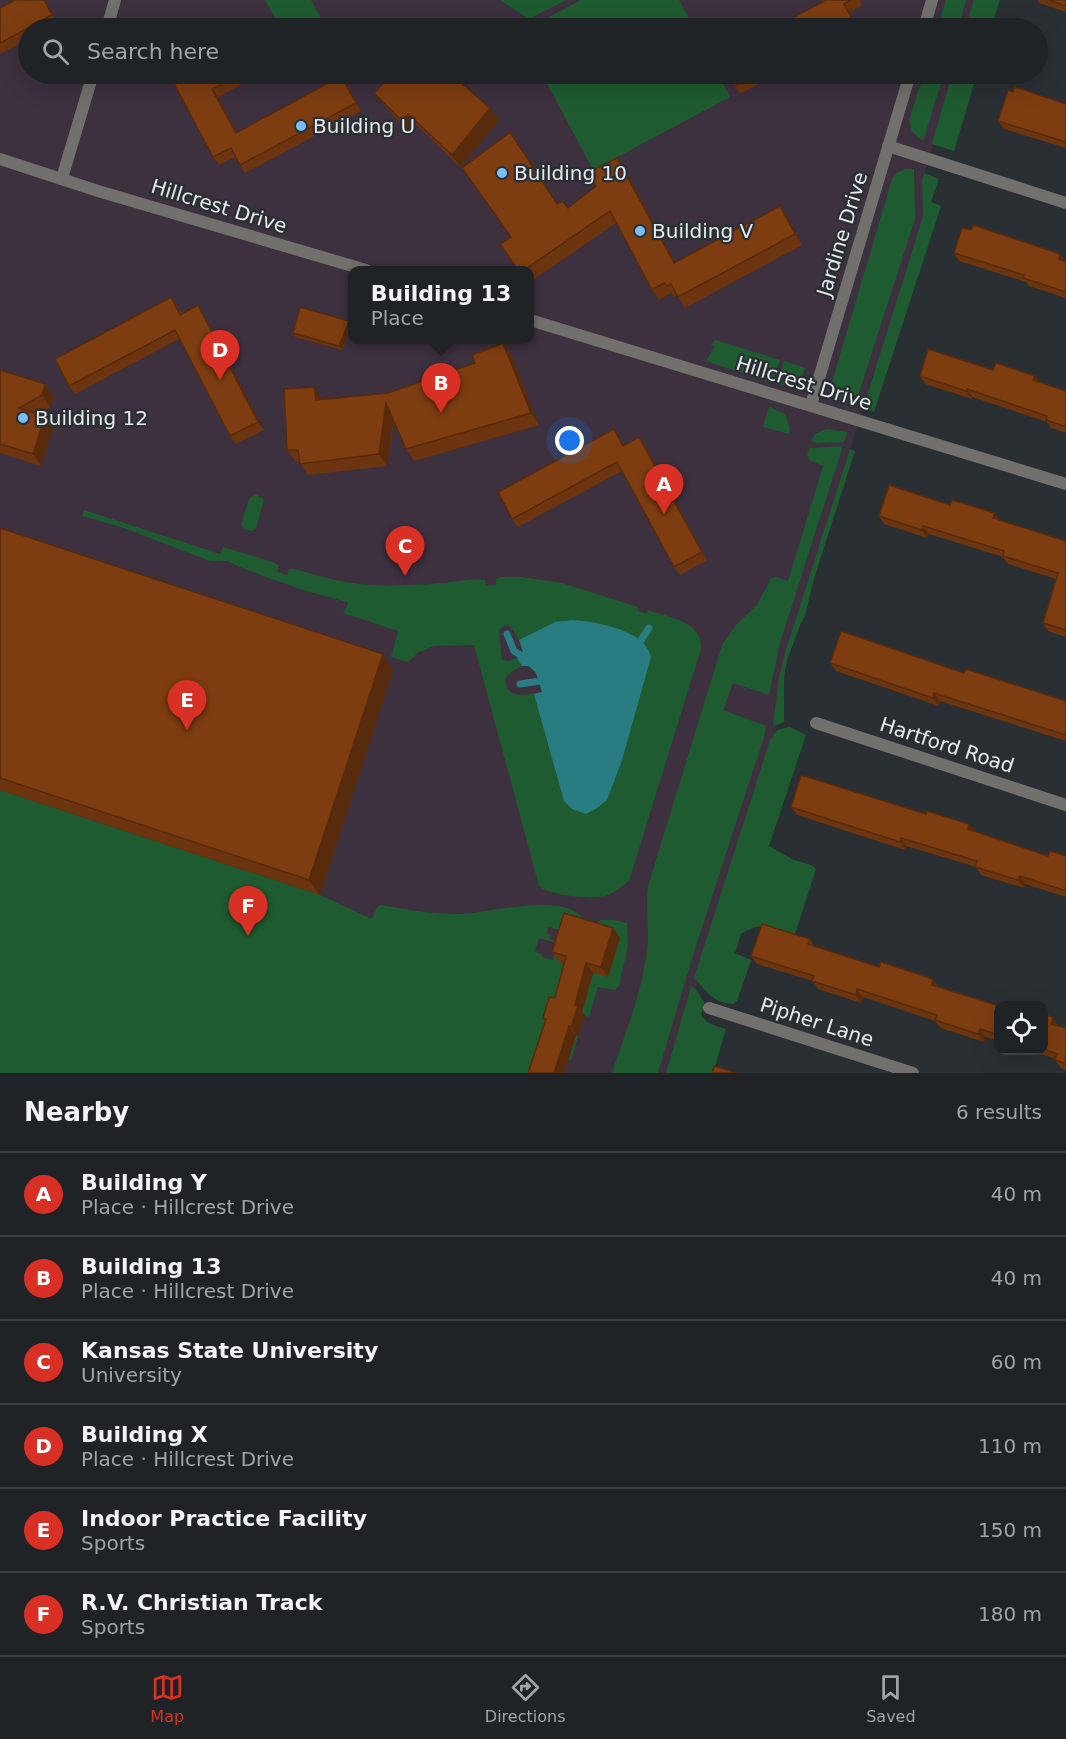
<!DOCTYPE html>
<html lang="en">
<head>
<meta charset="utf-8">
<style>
	body { margin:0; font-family:"DejaVu Sans",sans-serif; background:#272b2e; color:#f1f3f6 }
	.controls { position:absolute; right:18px; bottom:18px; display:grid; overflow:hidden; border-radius:12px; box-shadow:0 6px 24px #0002 }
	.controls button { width:54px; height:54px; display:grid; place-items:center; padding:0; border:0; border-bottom:2px solid #3c4043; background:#1f2326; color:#f1f3f6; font:30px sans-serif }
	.you { position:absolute; left:570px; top:441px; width:21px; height:21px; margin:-15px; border:4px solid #fff; border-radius:50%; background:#1a73e8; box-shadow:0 0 0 9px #1a73e833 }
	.badge { display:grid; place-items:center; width:39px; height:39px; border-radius:50%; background:#d93025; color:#fff; font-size:20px; font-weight:700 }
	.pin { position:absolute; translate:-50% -50px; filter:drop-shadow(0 2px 3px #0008) }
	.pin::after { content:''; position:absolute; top:32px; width:21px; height:18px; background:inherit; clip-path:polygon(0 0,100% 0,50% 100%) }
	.popup { position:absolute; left:348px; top:266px; width:186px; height:78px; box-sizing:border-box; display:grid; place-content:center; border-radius:12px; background:#1f2326; filter:drop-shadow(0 2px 4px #0005); font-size:20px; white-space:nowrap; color:#a1a4a7 }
	.popup b { font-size:22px; color:#f1f3f6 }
	.popup::after { content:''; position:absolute; left:50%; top:100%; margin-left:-12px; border:12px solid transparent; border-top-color:#1f2326 }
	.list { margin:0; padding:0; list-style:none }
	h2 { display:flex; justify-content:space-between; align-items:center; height:78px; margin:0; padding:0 24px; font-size:26px }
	h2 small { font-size:20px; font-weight:400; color:#a1a4a7 }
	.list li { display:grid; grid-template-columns:39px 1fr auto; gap:18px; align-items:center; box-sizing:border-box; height:84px; padding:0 24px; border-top:2px solid #3c4043 }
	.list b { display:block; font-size:22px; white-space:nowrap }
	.list p { margin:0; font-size:20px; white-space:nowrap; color:#a1a4a7 }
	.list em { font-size:20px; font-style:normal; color:#a1a4a7 }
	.icon { flex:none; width:33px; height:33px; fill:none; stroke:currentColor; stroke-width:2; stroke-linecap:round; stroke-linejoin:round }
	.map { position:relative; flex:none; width:1066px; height:1073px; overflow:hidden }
	.search { position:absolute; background:#1f2326; box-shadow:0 6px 24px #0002; left:18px; right:18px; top:18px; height:66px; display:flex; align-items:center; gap:15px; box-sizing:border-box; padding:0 21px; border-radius:33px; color:#a1a4a7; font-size:22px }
	.sheet { height:582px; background:#1f2326 }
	nav { display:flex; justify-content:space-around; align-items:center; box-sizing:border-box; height:84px; border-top:2px solid #3c4043; background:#1f2326; font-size:16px; color:#a1a4a7 }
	nav a { display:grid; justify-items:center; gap:3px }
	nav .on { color:#d93025 }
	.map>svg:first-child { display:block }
	.education { fill:#3d303f; fill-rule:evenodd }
	.green { fill:#1f5b31; fill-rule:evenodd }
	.water { fill:#2a7c83 }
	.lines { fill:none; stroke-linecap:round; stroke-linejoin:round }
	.stream { stroke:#2a7c83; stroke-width:7 }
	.street { stroke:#71706c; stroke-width:12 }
	.wall { fill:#6c340f }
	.shaded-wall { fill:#582b0c }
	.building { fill:#7d3d11; stroke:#582b0c; stroke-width:1.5 }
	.poi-dot { fill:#78bff7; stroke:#292f33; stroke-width:2 }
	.labels { text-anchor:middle; stroke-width:4.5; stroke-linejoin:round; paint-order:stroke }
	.poi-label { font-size:20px; fill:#e6eaed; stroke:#292f33; text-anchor:start }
	.street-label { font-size:20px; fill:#e6eaed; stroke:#292f33 }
</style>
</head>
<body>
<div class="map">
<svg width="1066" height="1073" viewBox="0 0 1066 1073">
	<rect width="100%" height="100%" fill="#292f33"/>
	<path class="education" d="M0 0H975L966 28H28V74H953L923 179 924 213 785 657 776 730 669 1073H0ZM352 270H530V340H352Z"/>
	<g class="green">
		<path d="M265 0H311L326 28H281Z"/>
		<path d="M500 0H566L529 19Z"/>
		<path d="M581 0H679L694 28H528Z"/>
		<path d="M946 0H966L958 28H937Z"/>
		<path d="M974 0H1000L991 28H965Z"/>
		<path d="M542 74H718L730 97 593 170Z"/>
		<path d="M924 74H944L923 141 912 132 909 120Z"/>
		<path d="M952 74H977L954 151 932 144Z"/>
		<path d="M905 169H914L915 219 855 405C841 401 830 399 832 382L892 179 897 173Z"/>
		<path d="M924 173 939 179 931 202 941 206 874 412 864 408 865 402 923 216 922 180Z"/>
		<path d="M715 340 780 360 772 383 706 361 715 346 711 345Z"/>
		<path d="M784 361 805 368C800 382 792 388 777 384Z"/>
		<path d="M769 406 786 415 790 429 789 434 763 427Z"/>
		<path d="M826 429 847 432 844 442 817 443 811 441 815 434Z"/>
		<path d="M843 446 780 643 769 695 733 683 723 710 766 726 765 734 694 952 658 1073H612C625 1033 642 992 647 951 650 929 645 908 648 886L722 645 735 626 757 605 771 578 776 577 788 581 823 466 809 460 807 455 809 448Z"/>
		<path d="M850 449 855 451 813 582 805 616 801 623 787 660 784 677V722L775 726 773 724 779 678 785 653Z"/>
		<path d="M255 494 264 499 256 529 252 531 244 529 241 525 249 499Z"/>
		<path d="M84 510 220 554 223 547 273 562 279 566 277 572 287 575 289 569H295C310 573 325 578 340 581 379 589 435 585 474 579L485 580 486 586 496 585V579L501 577H521L562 583 638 607V611L647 614 648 610C669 618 703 621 701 649L629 881C621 887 614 893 605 896 592 900 548 895 539 886L474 645 434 646 419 652 408 662 391 657 398 631 343 613 348 604 347 602 306 591 247 570 227 561H210L124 528 82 516ZM508 625C516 633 523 644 522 655L509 661 502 660 499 630 504 626ZM522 666C537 665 539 680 542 692 526 695 506 700 505 679L512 671Z"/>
		<path d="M790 727 806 735 769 846C777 850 784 855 792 859 800 863 809 862 816 869L793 940C771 928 764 919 741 934L735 953 751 960 737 1001 734 1004C713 1004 707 991 694 978L770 740 777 730Z"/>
		<path d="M0 790 320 895 372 919 377 907 381 905C408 910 433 914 459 914 489 913 559 893 581 916V920L560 930 549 927 546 933 550 935 549 939 565 945 539 938 535 951 542 955V957L553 960 555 952 552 951V949L562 952 601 920H614L627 923 628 946 619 986 615 990 598 987 589 1017 556 1007 578 1037 571 1060 569 1059 575 1040 538 1073H0Z"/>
		<path d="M691 986 696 989 705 1004 701 1014C705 1024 716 1026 726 1029L713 1073H666Z"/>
	</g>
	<path class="water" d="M573 620C598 622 645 630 651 657L622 760 607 800 597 808 586 814 572 809 564 801 534 694 542 692 536 673 529 666H522L517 658 522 656 523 652 519 640 555 622Z"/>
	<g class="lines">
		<g class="stream">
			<path d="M507 634 514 651 527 659"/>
			<path d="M636 648 649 628"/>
			<path d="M520 684 547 680"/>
		</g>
		<g class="street">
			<path d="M107 28 115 0"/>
			<path d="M924 28 932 0"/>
			<path d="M888 146 1066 203"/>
			<path d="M0 159 98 191 366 270"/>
			<path d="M62 178 93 74"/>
			<path d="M530 320 1066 484"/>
			<path d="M811 405 910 74"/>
			<path d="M816 723 1066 805"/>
			<path d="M709 1008 913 1073"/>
		</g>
	</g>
	<g class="wall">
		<path d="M15 0H45L57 23 47 28H28V39L0 54V8Z"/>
		<path d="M823 0H860L862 5 850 12 858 28H774L824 1Z"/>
		<path d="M1037 0H1066V12L1039 3Z"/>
		<path d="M169 74H258L259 75 218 97 237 132 347 84 361 111 245 173 235 157 219 165 213 157Z"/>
		<path d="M393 74H454L458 80 499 120 460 167 417 125 410 133 383 104 374 93Z"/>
		<path d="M727 74H777L740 94Z"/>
		<path d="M1066 104V148L1004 129 998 121Z"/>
		<path d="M624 168 675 263 780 206 787 216 802 245 685 308 677 295 674 297 671 293 659 300 652 290 616 223 530 282V270H518L511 237 557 204 568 208Z"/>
		<path d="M971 230 1060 254 1066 262V298L1029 286 1026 282 959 261 954 253Z"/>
		<path d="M171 297 182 314 198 305 203 313 264 430 236 444 230 436 179 339 75 394 69 386Z"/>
		<path d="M352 325 342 350 295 337 293 333Z"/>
		<path d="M503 343 511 355 539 425 414 461 406 449 394 420 387 466 308 475 300 462H296L287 450 322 399 388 393 475 363Z"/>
		<path d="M0 370 45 384 54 396 50 407 37 414 53 428 41 466 0 453Z"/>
		<path d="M993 370 1040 383 1066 391V433L1051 428 1047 422 972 397V399L925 384 920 376Z"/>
		<path d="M614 429 624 446 645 445 707 560 680 575 674 567 622 471 518 527 512 519Z"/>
		<path d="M879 516 1000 520 1066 541V637L1048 631 1043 623 1056 579 1008 564 1003 557 929 534 927 538 884 524Z"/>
		<path d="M0 528 393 670 320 895 0 790Z"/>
		<path d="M830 663 964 673 1066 701V741L940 701 939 706 836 671Z"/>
		<path d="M791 807 926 814 969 824 975 832 1048 856H1066V897L1025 884 1024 888 981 875 976 867 906 846 905 850 797 815Z"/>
		<path d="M613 928 620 938 608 977 593 973 582 1012 585 1016 578 1037 576 1036 564 1073H528L545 1021 543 1018 555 998 564 964 559 962 552 952Z"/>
		<path d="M810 939 814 946 999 1006V1041L985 1037 984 1042 941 1028 935 1021 863 997 861 1003 818 989 813 981 757 964 751 956Z"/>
		<path d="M1044 1014 1058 1026 1066 1028V1070L1061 1068 1055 1060 1056 1059 1027 1050H1044Z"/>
	</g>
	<g class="shaded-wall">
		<path d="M44 0H45L57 23 52 15Z"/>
		<path d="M844 4 850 12 858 28H857Z"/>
		<path d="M341 76 347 84 361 111 356 103Z"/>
		<path d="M212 89 218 97 241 141 236 133Z"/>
		<path d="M490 108 499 120 460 167 452 155Z"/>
		<path d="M408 114 417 125 410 133 402 121Z"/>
		<path d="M617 158 624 168 681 274 674 263Z"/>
		<path d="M780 206 787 216 802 245 795 234Z"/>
		<path d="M1060 254 1066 262 1059 259Z"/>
		<path d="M198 305 203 313 264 430 258 422Z"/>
		<path d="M349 321 352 325 342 350 339 346Z"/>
		<path d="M503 343 511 355 539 425 531 413Z"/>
		<path d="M1035 376 1041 384 1033 380Z"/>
		<path d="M45 384 54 396 50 407 42 395Z"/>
		<path d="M314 387 322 398 324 411 316 400Z"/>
		<path d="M967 389 972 397V399L966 391Z"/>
		<path d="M386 403 394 415 387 466 379 454Z"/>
		<path d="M45 416 53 428 41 466 33 454Z"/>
		<path d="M639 437 645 445 707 560 702 552Z"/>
		<path d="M995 513 1000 521 993 518Z"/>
		<path d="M923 526 929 534 927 538 922 530Z"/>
		<path d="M383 654 393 670 320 895 309 880Z"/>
		<path d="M934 693 940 701 939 706 933 698Z"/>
		<path d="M969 824 975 832 968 829Z"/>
		<path d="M901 838 906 846 905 850 900 842Z"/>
		<path d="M1020 876 1025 884 1024 888 1018 880Z"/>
		<path d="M613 928 620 938 608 977 601 967Z"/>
		<path d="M586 963 593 973 582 1012 585 1016 578 1037 571 1027 575 1005Z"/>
		<path d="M933 979 939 987 932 985Z"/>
		<path d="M857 989 863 997 861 1003 856 995Z"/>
		<path d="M1053 1017 1058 1025 1056 1031 1051 1024Z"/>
		<path d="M569 1026 576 1036 564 1073H554Z"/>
		<path d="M980 1029 985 1037 984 1042 978 1034Z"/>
	</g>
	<g class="building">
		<path d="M15 0H44L52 15 0 43V8Z"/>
		<path d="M823 0H851L844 4 857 28H774L824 1Z"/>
		<path d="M1049 0H1066V6Z"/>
		<path d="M230 24 233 28H223Z"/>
		<path d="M169 74H242L212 89 236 133 341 76 356 103 240 165 231 148 213 157Z"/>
		<path d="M393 74H451L490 108 452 155 408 114 402 121 374 93Z"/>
		<path d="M727 74H757L734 86Z"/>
		<path d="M1015 87 1066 104V142L998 121 1008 90 1013 92Z"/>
		<path d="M510 132 557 204 562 201 568 208 596 186 589 172 617 158 674 263 780 206 795 234 678 297 671 284 667 286 664 283 652 290 610 211 524 270H518L500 244 511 237 462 168Z"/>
		<path d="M973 225 1060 254 1059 259 1066 262V292L1023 278 1024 275 954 253 962 228 971 230Z"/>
		<path d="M171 297 180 315 198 305 258 422 230 436 175 330 69 386 55 359Z"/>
		<path d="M300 307 349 321 339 346 293 333Z"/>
		<path d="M503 343 531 413 406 449 386 403 379 454 300 464 298 450H287L284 389 314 387 316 400 388 393 475 363 472 355Z"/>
		<path d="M928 349 993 370 996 363 1035 376 1033 380 1066 391V427L1046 420 1047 416 967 389 966 391 920 376Z"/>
		<path d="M0 370 45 384 42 395 19 408 45 416 33 454 0 444Z"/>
		<path d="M614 429 623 446 639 437 702 552 674 567 617 462 512 519 498 492Z"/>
		<path d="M889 485 950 505 952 500 995 513 993 518 1066 541V630L1043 623 1058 573 1003 556 1004 551 923 526 922 530 879 516Z"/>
		<path d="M0 528 383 654 309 880 0 778Z"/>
		<path d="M841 631 964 673 966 669 1066 701V735L934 693 933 698 830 663Z"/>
		<path d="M801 775 926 814 927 811 969 824 968 829 1048 856 1050 851 1066 856V891L1020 876 1018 880 975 867 977 861 901 838 900 842 791 807Z"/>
		<path d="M564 913 613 928 601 967 586 963 575 1005 578 1006 571 1027 569 1026 554 1073H528L546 1019 543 1018 549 997 555 998 566 956 552 952Z"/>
		<path d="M762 924 810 939 808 944 879 967 881 962 933 979 932 985 999 1006V1035L980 1029 978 1034 935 1020 937 1015 857 989 856 995 812 981 814 976 751 956Z"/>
		<path d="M1006 1002 1016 1005H1005Z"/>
		<path d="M1044 1014 1053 1017 1051 1024 1066 1028V1064L1055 1060 1057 1054 1044 1049Z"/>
		<path d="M714 1066 737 1073H712Z"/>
	</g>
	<g class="poi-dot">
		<circle cx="301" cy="126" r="6"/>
		<circle cx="502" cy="173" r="6"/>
		<circle cx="640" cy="231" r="6"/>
		<circle cx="23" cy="418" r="6"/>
	</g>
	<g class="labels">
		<g class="poi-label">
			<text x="313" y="133">Building U</text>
			<text x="514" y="180">Building 10</text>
			<text x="652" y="238">Building V</text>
			<text x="35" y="425">Building 12</text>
		</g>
		<g class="street-label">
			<text transform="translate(219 206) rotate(17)" y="7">Hillcrest Drive</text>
			<text transform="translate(842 234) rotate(-73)" y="7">Jardine Drive</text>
			<text transform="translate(804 383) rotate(17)" y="7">Hillcrest Drive</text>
			<text transform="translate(947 745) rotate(18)" y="7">Hartford Road</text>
			<text transform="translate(817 1022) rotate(18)" y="7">Pipher Lane</text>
		</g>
	</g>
</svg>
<div class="controls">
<button><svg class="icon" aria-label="locate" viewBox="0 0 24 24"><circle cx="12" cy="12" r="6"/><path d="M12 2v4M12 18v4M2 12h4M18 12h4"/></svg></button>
</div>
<div class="you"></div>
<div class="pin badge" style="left:664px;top:514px">A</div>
<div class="pin badge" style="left:441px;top:413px">B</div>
<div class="popup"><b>Building 13</b>Place</div>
<div class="pin badge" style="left:405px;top:576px">C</div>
<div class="pin badge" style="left:220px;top:380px">D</div>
<div class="pin badge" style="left:187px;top:730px">E</div>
<div class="pin badge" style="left:248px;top:936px">F</div>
<div class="search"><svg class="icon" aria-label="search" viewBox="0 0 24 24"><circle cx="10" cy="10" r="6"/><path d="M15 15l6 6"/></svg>Search here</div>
</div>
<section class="sheet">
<h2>Nearby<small>6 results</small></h2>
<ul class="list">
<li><span class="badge">A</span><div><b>Building Y</b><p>Place · Hillcrest Drive</p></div><em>40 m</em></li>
<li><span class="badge">B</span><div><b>Building 13</b><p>Place · Hillcrest Drive</p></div><em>40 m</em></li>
<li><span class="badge">C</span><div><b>Kansas State University</b><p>University</p></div><em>60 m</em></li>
<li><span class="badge">D</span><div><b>Building X</b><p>Place · Hillcrest Drive</p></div><em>110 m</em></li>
<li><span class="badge">E</span><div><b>Indoor Practice Facility</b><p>Sports</p></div><em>150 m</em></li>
<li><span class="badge">F</span><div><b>R.V. Christian Track</b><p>Sports</p></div><em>180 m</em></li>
</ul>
</section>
<nav>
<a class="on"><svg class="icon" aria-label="map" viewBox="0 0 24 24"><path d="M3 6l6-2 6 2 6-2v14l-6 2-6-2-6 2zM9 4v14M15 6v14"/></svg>Map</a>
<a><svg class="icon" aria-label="directions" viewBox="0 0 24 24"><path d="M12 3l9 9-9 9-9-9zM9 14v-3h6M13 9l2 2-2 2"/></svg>Directions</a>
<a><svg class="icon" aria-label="saved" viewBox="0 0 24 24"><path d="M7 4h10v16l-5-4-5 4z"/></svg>Saved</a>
</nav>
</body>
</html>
